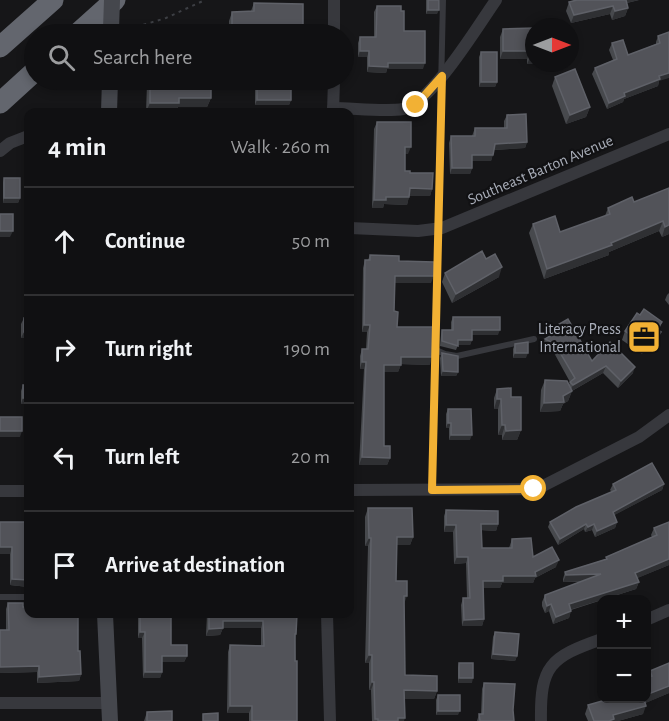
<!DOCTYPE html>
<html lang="en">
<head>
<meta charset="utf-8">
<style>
	body { margin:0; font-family:"Alegreya Sans",sans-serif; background:#19191b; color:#f1f3f6 }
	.controls { position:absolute; right:18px; bottom:18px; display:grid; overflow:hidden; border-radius:12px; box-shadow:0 3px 9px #0003 }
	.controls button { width:54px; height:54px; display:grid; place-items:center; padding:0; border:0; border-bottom:2px solid #303032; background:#101012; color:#f1f3f6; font:30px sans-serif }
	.compass { position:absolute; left:525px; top:18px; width:54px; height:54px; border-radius:50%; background:#101012; box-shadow:0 3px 9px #0003; rotate:90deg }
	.stop { position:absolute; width:18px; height:18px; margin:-14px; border:4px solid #f2b134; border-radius:50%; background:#fff }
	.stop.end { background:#f2b134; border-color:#fff; box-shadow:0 2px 6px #0008 }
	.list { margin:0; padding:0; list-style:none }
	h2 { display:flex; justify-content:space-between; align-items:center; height:78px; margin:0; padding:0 24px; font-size:26px }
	h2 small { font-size:20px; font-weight:400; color:#9c9d9f }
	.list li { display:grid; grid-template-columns:39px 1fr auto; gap:18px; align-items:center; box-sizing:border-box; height:108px; padding:0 24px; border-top:2px solid #303032 }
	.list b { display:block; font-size:22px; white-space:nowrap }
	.list em { font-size:20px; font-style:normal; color:#9c9d9f }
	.icon { flex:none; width:33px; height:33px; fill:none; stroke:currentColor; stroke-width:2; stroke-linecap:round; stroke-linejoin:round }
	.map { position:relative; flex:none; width:669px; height:721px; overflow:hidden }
	.search { position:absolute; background:#101012; box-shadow:0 3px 9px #0003; left:24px; top:24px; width:330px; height:66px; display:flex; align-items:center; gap:15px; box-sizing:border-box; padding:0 21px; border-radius:33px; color:#9c9d9f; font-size:22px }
	.panel { position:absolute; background:#101012; box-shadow:0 3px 9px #0003; left:24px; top:108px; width:330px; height:510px; border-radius:12px }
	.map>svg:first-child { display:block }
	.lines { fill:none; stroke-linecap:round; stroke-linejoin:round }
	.path { stroke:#3d3f44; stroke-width:2; stroke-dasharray:3 4.5; stroke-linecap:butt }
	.lane { stroke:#37383d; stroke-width:6 }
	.street { stroke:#37383d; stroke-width:12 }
	.secondary { stroke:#45474d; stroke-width:16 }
	.highway { stroke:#63666e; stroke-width:21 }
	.secondary-bridge { stroke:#45474d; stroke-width:16 }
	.wall { fill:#47494d }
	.shaded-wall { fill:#2f3033 }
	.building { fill:#525359; stroke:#5f6168; stroke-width:1.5 }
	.route { stroke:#f2b134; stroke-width:8 }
	.labels { text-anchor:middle; stroke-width:4.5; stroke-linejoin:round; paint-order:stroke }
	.street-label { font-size:16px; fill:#a8adb8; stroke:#111113 }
	.poi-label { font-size:16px; fill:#a8adb8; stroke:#111113; text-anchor:end }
</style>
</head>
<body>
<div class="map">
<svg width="669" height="721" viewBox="0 0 669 721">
	<rect width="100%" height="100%" fill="#161618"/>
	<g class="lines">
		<path class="path" d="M129 29 166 18 205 0"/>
		<g class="lane">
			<path d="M436 350 445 354 457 356 534 339"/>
			<path d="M432 489 443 0"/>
			<path d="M0 597H28"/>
		</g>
		<g class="street">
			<path d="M334 34V0"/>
			<path d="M333 108C352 108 386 112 403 109 431 104 479 24 496 0"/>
			<path d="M333 112 334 80"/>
			<path d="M0 151 10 143 28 136"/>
			<path d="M350 228 418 231 442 228 669 134"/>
			<path d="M350 490 537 489 639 437 669 415"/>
			<path d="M0 491H28"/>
			<path d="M327 614 330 721"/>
			<path d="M646 620 669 610"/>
			<path d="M0 703H109"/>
			<path d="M541 721C540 666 550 657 602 639"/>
		</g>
		<g class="secondary">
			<path d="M109 112 110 80"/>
			<path d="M105 614 110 721"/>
		</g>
		<g class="highway">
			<path d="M77 34 115 0"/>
			<path d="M0 47 53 0"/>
			<path d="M0 103 34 72"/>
		</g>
		<path class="secondary-bridge" d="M111 30 112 0"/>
	</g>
	<g class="wall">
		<path d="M426 0H439L437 14H426Z"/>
		<path d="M575 0H639L627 3 628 8 625 16 612 20 610 14 571 23 566 11 569 2Z"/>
		<path d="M254 3 300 34H229V21L232 12 251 11Z"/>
		<path d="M377 6 401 11 404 31 423 69H387L386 73 367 72V57H358V43L360 37H374V12Z"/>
		<path d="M534 28V63H539V64H527V59H500V37L503 29Z"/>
		<path d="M669 32 658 86 624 99 623 102 607 109 592 74 595 68 613 60 609 50 612 43 628 55 656 44V42L658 36Z"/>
		<path d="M481 52 497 82 495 87H479V57Z"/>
		<path d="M555 77 590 107 586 117 566 124 552 86Z"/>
		<path d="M143 80H202L211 98 207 107H178L176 112H146L147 84H143Z"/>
		<path d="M257 80 291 100 289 105H255V84Z"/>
		<path d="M507 115 527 142 525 148 494 150 491 161H472V168L470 174H450L449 143 451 136H472L475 128H504V121Z"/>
		<path d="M377 122 408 154H405V171L410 173 432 189 430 196H409L407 205 384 204 383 208H372L374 129Z"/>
		<path d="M4 178 20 198 18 203H3V183Z"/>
		<path d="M669 188V234L662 237 659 231 609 252V255L544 279 529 233 533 224 560 232 605 216 608 208 634 202Z"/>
		<path d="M370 255 399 261 431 283H395L394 311 397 327 430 365 401 364 398 372H384V446L390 458 387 465H359L364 369H360V356L362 349H366L367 332H362L363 268 365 260H368Z"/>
		<path d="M486 259 499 277 452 303 442 282 445 273Z"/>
		<path d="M669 293V305L665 300 667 295Z"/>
		<path d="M640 315 662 322 659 330 661 332 658 341 652 350 647 347 642 354 622 340 625 331Z"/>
		<path d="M453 317 498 335H472V340L470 345H458L456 350 440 346 441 335 442 330H451V322Z"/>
		<path d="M24 318 28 338H21V324Z"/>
		<path d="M554 327 592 361 633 373 618 388 603 373 572 391 568 401 563 404 560 411 540 412 541 390 545 380 569 385 570 382 553 351 542 346 545 339 552 335Z"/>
		<path d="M515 344 526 358H513V349Z"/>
		<path d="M442 353 458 372 456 376H441L440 358Z"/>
		<path d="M27 354 28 404H21V391L23 385H25V361Z"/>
		<path d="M497 389 511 397 521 430 517 440H502V435H498V409H494V398Z"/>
		<path d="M448 409 470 440H449V428H446V414Z"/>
		<path d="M28 436V465H26V442Z"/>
		<path d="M613 484H664L662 490 614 515 617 522 615 528 595 537 592 530 585 532 584 529 558 545 548 527 550 522 612 492 610 490Z"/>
		<path d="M368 508 413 537 410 545H396V581L404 604 405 675 437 691 434 699H404V721H372L371 690H369V663H365L368 546H365V517Z"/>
		<path d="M446 510 498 524 496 531 481 530 482 548H509L512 539 533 557 556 567 535 578 533 583H502L500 588H483L484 619 482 626H462L461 605 463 598H467L466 563 454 564 453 532H444V516Z"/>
		<path d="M0 522 28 568V587L10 585V554Z"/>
		<path d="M669 522V565L637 578 639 582 636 589 571 610 569 618 553 624 549 611 545 613 542 606V602L545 595 581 582H563V579L565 572 606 559V557L652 537 651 535 654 528Z"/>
		<path d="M8 603 23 607 78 651 81 674 79 681 37 683V672L0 673V630H6V609Z"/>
		<path d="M138 614H171V645L187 656 184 662H162V672L160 678H143L142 638H138Z"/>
		<path d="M207 614H297L295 639 297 721H249V713H227L228 652 230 645H261V628H223L220 635 206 636Z"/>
		<path d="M495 632 517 656 515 661 491 659 493 637Z"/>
		<path d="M459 663 472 683H458V668Z"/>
		<path d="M669 663V693L645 703 643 714 618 721H588L585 714 588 705 646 699 647 678 650 671Z"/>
		<path d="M484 683 513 710 514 721H477L479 714H481L482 689Z"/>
		<path d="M438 695 458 715H436V700Z"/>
		<path d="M147 712 172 721H144Z"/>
	</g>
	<g class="shaded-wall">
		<path d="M623 0H639L622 4Z"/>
		<path d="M613 6 610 14 571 23 574 15Z"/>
		<path d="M628 8 625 16 612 20 615 11Z"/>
		<path d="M428 10H439L437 14H426Z"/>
		<path d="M232 26H303L300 34H229Z"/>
		<path d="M360 51H369L367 57H358Z"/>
		<path d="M503 51H531L527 59H500Z"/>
		<path d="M531 56H534V63H539V64H527Z"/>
		<path d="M388 63H425L423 69H387L386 73 367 72 369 66Z"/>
		<path d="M669 73V78L659 81 658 86 624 99 623 102 607 109 609 103 624 93 659 76Z"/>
		<path d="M145 80H148L147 84H143Z"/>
		<path d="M481 82H497L495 87H479Z"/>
		<path d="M179 98H211L207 107H178L176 112H146L150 103Z"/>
		<path d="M257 100H291L289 105H255Z"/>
		<path d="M590 107 586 117 566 124 570 115Z"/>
		<path d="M527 142 525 148 493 150 495 144Z"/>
		<path d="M405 147H411L408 154H402Z"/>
		<path d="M472 155H493L491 161H470Z"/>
		<path d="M452 168H472L470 174H450Z"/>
		<path d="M410 188 432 189 430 196H407Z"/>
		<path d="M386 197H409L407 205 384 204 383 208H372L374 200Z"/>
		<path d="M4 198H20L18 203H3Z"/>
		<path d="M663 221 659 231 609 252V255L544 279 547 269 611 243Z"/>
		<path d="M669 225V234L662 237 665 227Z"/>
		<path d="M0 231H13L10 237H0Z"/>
		<path d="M502 267 499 277 452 303 456 294Z"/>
		<path d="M395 276H434L431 283H393Z"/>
		<path d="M364 325H370L367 332H362Z"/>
		<path d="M472 330H500L498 335H470Z"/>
		<path d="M24 332H28V338H21Z"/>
		<path d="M661 332 658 341 652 350 655 340Z"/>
		<path d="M650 337 647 347 642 354 645 345Z"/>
		<path d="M458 340H472L470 345H456Z"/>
		<path d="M515 353H528L526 358H513Z"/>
		<path d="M401 357H432L430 365 398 364Z"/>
		<path d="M362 362H366L364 369H360Z"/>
		<path d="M384 365H401L398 372H382Z"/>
		<path d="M606 366 603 373 570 392 573 385Z"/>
		<path d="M635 367 633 373 618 388 621 381Z"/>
		<path d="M443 371 458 372 456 376H441Z"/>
		<path d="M572 391 568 401 563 404 560 411 540 412 544 403 563 396Z"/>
		<path d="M23 398H28V404H21Z"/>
		<path d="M497 399H501L498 409H494Z"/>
		<path d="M448 423H451L449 428H446Z"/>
		<path d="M502 425H505L502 435H498Z"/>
		<path d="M521 430 517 440H502L506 431Z"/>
		<path d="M0 431H22L20 437H0Z"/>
		<path d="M451 435H472L470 440H449Z"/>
		<path d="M362 457 390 458 387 465H359Z"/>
		<path d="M664 484 662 490 611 517 613 512Z"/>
		<path d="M617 522 615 528 595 537 597 531Z"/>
		<path d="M481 524H498L496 531 478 530Z"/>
		<path d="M586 524 584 529 558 545 560 539Z"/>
		<path d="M594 524 592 530 585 532 588 527Z"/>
		<path d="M446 525H456L453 532H444Z"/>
		<path d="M397 537H413L410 545H394Z"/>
		<path d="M369 538H371L368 546H365Z"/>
		<path d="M0 547H12L10 554H0Z"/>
		<path d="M457 557H468L466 563 454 564Z"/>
		<path d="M669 559V565L633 580 635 573Z"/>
		<path d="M559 560 556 567 535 578 533 583H502L500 588H480L483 581 503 576 535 572Z"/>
		<path d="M601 574 598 581 563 582 566 575Z"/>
		<path d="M12 579 28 580V587L10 585Z"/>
		<path d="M639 582 636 589 566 611 569 604Z"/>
		<path d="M404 596H407L404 604H401Z"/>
		<path d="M551 604 549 611 545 613 547 606Z"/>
		<path d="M571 611 569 618 553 624 556 617Z"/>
		<path d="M484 619 482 626H462L464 620Z"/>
		<path d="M223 621H263L261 628H223L220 635 206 636 209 629Z"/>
		<path d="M140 632H145L142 638H138Z"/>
		<path d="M493 654 517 656 515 661 491 659Z"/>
		<path d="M369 655H372L369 663H365Z"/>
		<path d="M162 656H187L184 662H160Z"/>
		<path d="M39 666 37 672 0 673V667Z"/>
		<path d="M145 672H162L160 678H143Z"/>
		<path d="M81 674 79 681 37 683 39 677Z"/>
		<path d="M459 678H473L472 683H458Z"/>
		<path d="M372 682H374L371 690H369Z"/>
		<path d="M669 686V693L641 705 643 699H646V695Z"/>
		<path d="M404 690 437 691 434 699H401Z"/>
		<path d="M230 706H252L249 713H227Z"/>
		<path d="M646 706 643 714 618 721H609L613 715Z"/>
		<path d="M438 711H460L458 715H436Z"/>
		<path d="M398 718H405L404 721H397Z"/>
	</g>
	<g class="building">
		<rect x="428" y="0" width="11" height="10"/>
		<path d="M577 0H626L628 8 615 11 613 6 574 15 569 2Z"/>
		<path d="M254 3 303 4V26H232V12L254 11Z"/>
		<path d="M377 6H401V11H404V31H425V63H388V67L369 66V51H360V37H376Z"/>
		<path d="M534 28V56H531V51H503V29Z"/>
		<path d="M669 32V73L659 76 660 79 624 93 625 96 609 103 595 68 617 59 612 43 623 40 628 55 660 43 658 36Z"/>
		<rect x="481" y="52" width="16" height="30"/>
		<path d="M575 69 590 107 570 115 555 77Z"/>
		<path d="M150 80H202V81H211V98H179V103H150Z"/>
		<rect x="257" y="80" width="34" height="20"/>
		<path d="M526 114 527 142 495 144 493 155H472V168H452L451 136H475V128H507V115Z"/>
		<path d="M377 122H411V147H405V171H410V173H433L432 189 410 188 409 197H386V200H374Z"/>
		<rect x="4" y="178" width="16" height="20"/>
		<path d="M669 188V225L665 227 663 221 611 243 612 245 547 269 533 224 555 216 560 232 610 214 608 208 632 197 634 202Z"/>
		<rect x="0" y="214" width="13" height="17"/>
		<path d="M482 251 486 259 495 254 502 267 456 294 445 273Z"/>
		<path d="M370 255 399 256V261L434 262V276H395L394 311 398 312 397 327H433L432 357H401V365H384V446H390V458L362 457 366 362H362V349H368L370 325H364L365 260H370Z"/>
		<path d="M644 309 662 322 657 329 661 332 655 340 650 337 645 345 625 331 637 313 640 315Z"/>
		<path d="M453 317H500V330H472V340H458V346L442 341V330H453Z"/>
		<rect x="24" y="318" width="4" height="14"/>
		<path d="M568 319 592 361 610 342 635 367 621 381 606 366 573 385 570 382 575 378 555 344 545 339 557 332 554 327Z"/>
		<path d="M528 342V353H515V344Z"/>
		<path d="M442 353 458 356V372L443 371Z"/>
		<path d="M27 354H28V398H23V385H27Z"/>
		<path d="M545 380 567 381 572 391 563 396 564 402 544 403Z"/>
		<path d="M511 388V397H521V430L506 431 505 425H502L501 399H497V389Z"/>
		<path d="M448 409H471L472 435H451V423H448Z"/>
		<rect x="0" y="417" width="22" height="14"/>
		<path d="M652 463 664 484 613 512 617 522 597 531 594 524 588 527 586 524 560 539 550 522 576 507 616 490 613 484Z"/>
		<path d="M368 508H412L413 537H397L396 581H407V596H404L405 675 437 676V691L404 690 405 718H398V721H378V719H375L374 682H372V655H369L371 538H369Z"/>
		<path d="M446 510 498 511V524H481L482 548H512V539L531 538 533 557 552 547 559 560 535 572 536 576H503V581H483L484 619 464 620 463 598H470L468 557H457L456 525H446Z"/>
		<path d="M0 522H28V580L12 579V547H0Z"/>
		<path d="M669 522V559L635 573 639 582 569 604 571 611 556 617 551 604 547 606 545 600V595L601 574 566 575 565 572 607 559 606 557 657 535 654 528Z"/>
		<path d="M8 603H23V607H28V614H78V651H80L81 674 39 677V666L0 667V630H9Z"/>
		<path d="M140 614H171V645H187V656H162V672H145V632H140Z"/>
		<path d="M209 614H297L296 634H295V661H297V721H252V706H230V645L264 646 263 621H223V628L209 629Z"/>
		<path d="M495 632 519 634 517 656 493 654Z"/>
		<rect x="459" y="663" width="14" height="15"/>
		<path d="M669 663V686L646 695V678L652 676 650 671Z"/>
		<path d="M484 683 515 684 513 710 514 721H480L479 714H483Z"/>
		<rect x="438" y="695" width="22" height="16"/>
		<path d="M609 699H644L646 706 613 715 614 719 609 721H594L588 705Z"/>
		<path d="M172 711V721H147V712Z"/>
		<path d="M218 713V721H203V714Z"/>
	</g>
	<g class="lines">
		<path class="route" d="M416 105 442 76 432 490 534 489"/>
	</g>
	<defs>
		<symbol id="office-square" viewBox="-11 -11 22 22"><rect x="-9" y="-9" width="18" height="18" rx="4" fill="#f2b134" stroke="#111113"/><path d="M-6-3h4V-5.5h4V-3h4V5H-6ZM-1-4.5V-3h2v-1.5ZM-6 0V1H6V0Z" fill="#111"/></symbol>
	</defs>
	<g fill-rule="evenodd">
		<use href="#office-square" x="625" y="318" width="38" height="38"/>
	</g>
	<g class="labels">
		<g class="street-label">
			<text transform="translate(540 169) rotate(-23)" y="6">Southeast Barton Avenue</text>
		</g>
		<g class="poi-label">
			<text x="621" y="334">Literacy Press<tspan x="621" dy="18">International</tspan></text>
		</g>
	</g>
</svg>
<div class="controls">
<button>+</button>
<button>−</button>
</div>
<svg class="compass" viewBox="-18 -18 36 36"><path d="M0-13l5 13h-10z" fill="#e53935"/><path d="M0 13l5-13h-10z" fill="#9c9d9f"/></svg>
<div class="stop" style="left:534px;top:489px"></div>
<div class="stop end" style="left:416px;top:105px"></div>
<div class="search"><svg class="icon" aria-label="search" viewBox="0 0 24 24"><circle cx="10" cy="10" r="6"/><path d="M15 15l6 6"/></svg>Search here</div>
<section class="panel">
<h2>4 min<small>Walk · 260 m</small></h2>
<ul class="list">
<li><svg class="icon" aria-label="ahead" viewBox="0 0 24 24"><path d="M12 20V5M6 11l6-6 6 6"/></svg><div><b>Continue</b></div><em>50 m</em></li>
<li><svg class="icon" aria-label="right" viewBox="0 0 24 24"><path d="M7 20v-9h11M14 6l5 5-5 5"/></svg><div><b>Turn right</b></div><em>190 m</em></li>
<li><svg class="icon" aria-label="left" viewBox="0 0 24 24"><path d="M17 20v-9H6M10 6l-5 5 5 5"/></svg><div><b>Turn left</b></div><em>20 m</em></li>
<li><svg class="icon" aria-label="arrive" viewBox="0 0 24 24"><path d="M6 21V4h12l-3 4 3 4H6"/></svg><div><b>Arrive at destination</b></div></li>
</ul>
</section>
</div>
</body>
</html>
